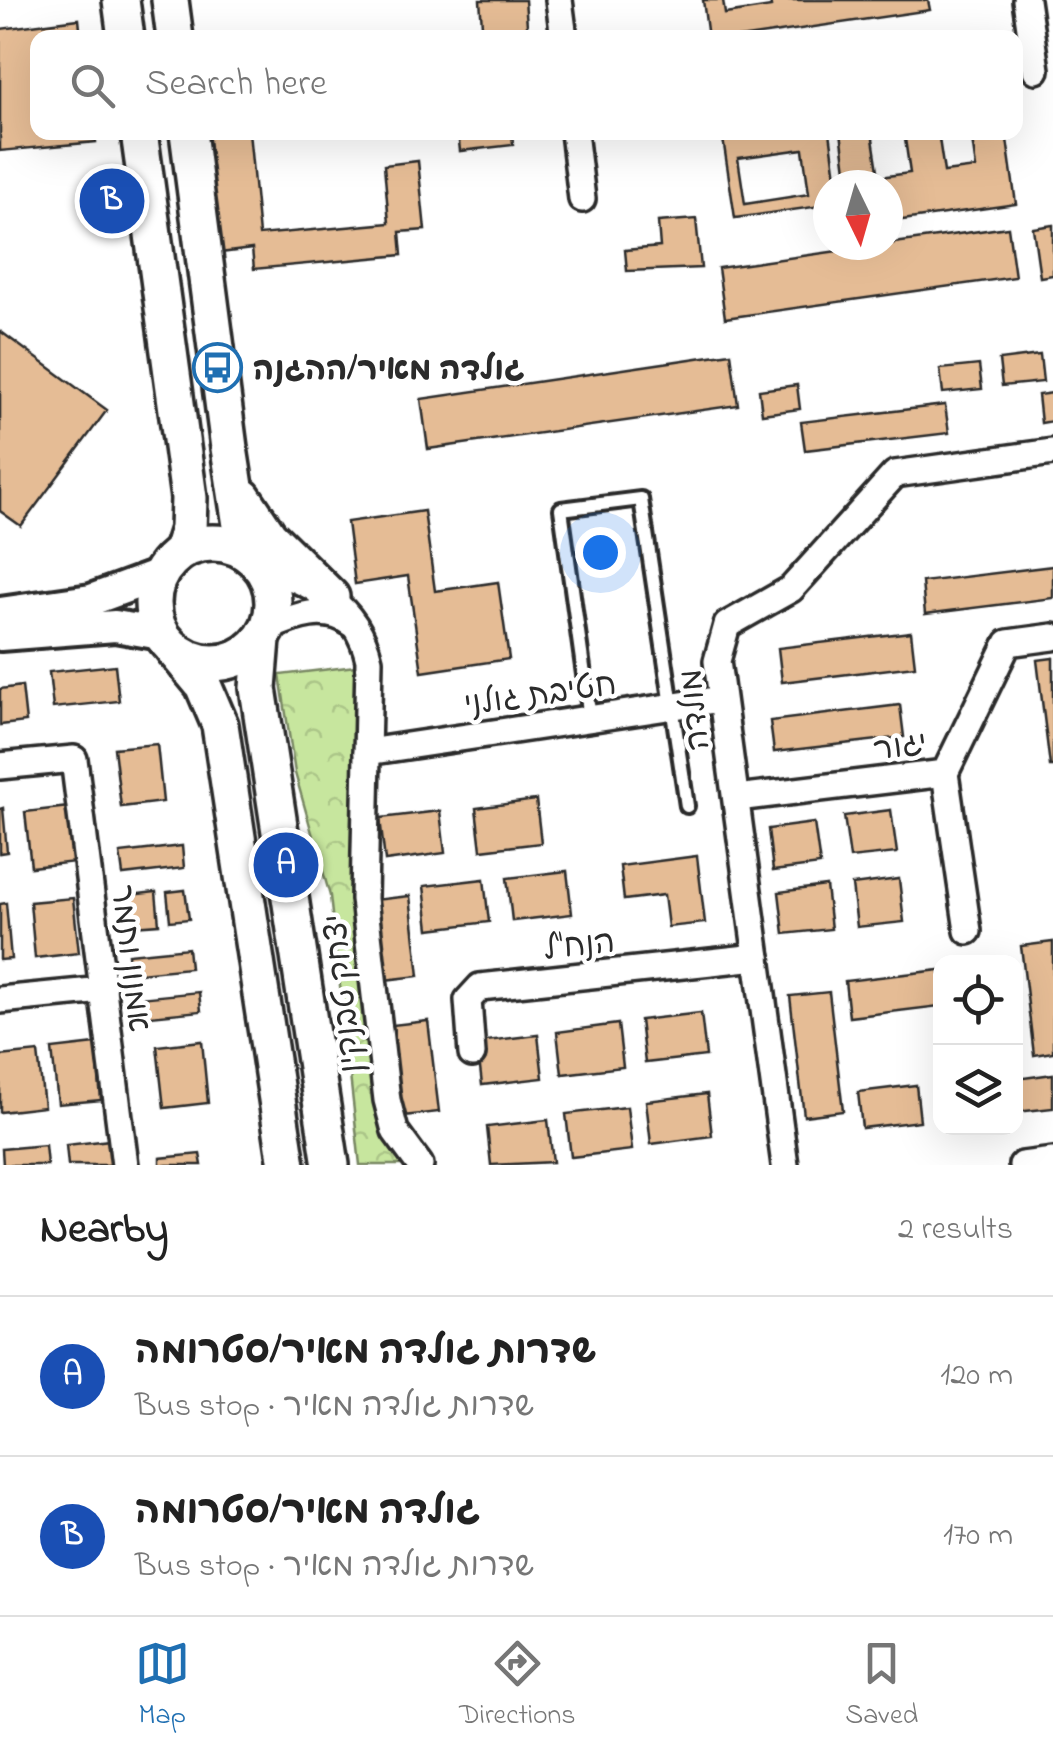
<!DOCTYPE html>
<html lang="en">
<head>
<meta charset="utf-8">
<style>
	body { margin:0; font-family:"Indie Flower","Playpen Sans Hebrew",sans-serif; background:#f6f6f6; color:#222 }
	.controls { position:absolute; right:30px; bottom:30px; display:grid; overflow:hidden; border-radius:20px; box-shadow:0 10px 40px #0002 }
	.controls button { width:90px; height:90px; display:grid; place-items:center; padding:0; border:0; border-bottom:2px solid #e0e0e0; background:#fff; color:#222; font:50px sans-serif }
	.compass { position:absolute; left:813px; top:170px; width:90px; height:90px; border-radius:50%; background:#fff; box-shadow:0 10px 40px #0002; rotate:175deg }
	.you { position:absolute; left:600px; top:552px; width:35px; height:35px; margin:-25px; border:8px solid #fff; border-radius:50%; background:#1a73e8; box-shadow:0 0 0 15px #1a73e833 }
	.badge { display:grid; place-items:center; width:65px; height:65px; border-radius:50%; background:#1f6fb2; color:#fff; font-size:32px; font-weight:700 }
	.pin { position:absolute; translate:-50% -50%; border:5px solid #fff; box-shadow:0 2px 10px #0006 }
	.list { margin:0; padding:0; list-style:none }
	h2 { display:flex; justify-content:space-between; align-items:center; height:130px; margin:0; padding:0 40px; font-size:42px }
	h2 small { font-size:32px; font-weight:400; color:#767676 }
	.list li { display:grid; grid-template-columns:65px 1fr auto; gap:30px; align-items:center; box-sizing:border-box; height:160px; padding:0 40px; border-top:2px solid #e0e0e0 }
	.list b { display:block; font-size:38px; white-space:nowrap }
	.list p { margin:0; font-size:32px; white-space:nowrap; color:#767676 }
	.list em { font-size:32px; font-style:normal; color:#767676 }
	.icon { flex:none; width:55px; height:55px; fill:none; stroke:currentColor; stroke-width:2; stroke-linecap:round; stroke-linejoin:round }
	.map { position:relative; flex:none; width:1053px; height:1165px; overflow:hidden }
	.search { position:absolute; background:#fff; box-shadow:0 10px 40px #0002; left:30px; right:30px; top:30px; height:110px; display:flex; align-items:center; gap:25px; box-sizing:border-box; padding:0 35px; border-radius:20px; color:#767676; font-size:38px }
	.sheet { height:450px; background:#fff }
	nav { display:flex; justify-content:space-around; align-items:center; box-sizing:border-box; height:140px; border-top:2px solid #e0e0e0; background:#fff; font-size:28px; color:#767676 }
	nav a { display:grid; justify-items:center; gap:5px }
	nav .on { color:#1f6fb2 }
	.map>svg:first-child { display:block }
	.park { fill:url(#park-crowns); stroke:#798864; stroke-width:2.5 }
	.building { fill:#e5bc95; stroke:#2b2b2b; stroke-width:2.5; fill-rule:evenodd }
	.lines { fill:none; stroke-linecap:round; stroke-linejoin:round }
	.service-casing { stroke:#2b2b2b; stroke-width:20 }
	.minor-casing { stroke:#2b2b2b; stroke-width:32 }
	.tertiary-casing { stroke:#2b2b2b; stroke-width:38 }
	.secondary-casing { stroke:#2b2b2b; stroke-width:42 }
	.service { stroke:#fff; stroke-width:12 }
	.minor { stroke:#fff; stroke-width:25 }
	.tertiary { stroke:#fff; stroke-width:30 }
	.secondary { stroke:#fff; stroke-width:35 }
	.labels { text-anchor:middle; stroke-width:9; stroke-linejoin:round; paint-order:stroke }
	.poi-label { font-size:32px; font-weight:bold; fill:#2b2b2b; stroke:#fff; text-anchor:start }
	.street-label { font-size:32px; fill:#2b2b2b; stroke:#fff }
</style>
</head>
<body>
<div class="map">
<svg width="1053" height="1165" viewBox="0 0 1053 1165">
	<defs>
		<pattern id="park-crowns" width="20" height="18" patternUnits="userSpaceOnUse" patternTransform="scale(2.5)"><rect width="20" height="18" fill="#c7e69e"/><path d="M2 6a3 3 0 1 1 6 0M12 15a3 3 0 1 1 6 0" fill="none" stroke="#abc588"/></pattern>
	</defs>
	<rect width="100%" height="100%" fill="#fff"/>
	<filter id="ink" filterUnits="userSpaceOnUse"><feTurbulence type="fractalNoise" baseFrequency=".01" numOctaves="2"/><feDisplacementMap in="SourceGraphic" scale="20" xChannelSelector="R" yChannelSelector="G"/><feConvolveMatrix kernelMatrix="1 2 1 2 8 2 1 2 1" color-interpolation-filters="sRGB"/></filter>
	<g filter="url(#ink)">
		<path class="park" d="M356 666 350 893 373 1097 384 1134 404 1165H360L330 896 295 773 280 675Z"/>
		<g class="building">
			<path d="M480 0H525L528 38H483Z"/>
			<path d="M703 0H723L725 14 771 7 770 0H928L930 10 739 38H708Z"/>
			<path d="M79 19 81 38H38V132H95L96 142 0 151V29Z"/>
			<path d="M208 132H249L259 235 389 223 384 165 418 161 425 230 400 232 402 255 254 269 252 249 220 253Z"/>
			<path d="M458 132H512L513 145 460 151Z"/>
			<path d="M722 132H830L837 185H828V205L735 218ZM803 149 809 194 745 204 738 158Z"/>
			<path d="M841 132H872L879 177 910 173 904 132H938L944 172 976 168 971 132H1006L1016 204 888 222V185H848Z"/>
			<path d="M696 219 701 268 627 271 625 250 660 247 658 222Z"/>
			<path d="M1053 225V275L1040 277 1033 228Z"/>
			<path d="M1008 227 1015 277 725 318 718 268Z"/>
			<path d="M0 331 107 410 21 526 0 511Z"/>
			<path d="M731 353 738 405 428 449 421 399Z"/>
			<path d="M1040 355 1043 382 1002 386 999 360Z"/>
			<path d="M979 365 982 389 943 393 940 369Z"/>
			<path d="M797 385 800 409 762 414 759 390Z"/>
			<path d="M1053 393V421L1041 423 1038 395Z"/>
			<path d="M945 405 949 433 805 450 801 422Z"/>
			<path d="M424 511 435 591 498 582 509 659 422 672 408 576 355 584 347 522Z"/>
			<path d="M1053 566V598L925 614 922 582Z"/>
			<path d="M911 632 915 666 782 682 778 648Z"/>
			<path d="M1053 658V766H1050L1037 660Z"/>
			<path d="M115 665 119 701 53 708 49 672Z"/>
			<path d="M22 686 26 722 0 725V689Z"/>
			<path d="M900 705 904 737 774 752 770 721Z"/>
			<path d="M157 744 163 802 121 807 114 748Z"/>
			<path d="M536 800 541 843 481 850 476 808Z"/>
			<path d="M69 807 75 862 31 867 25 812Z"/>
			<path d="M3 808 7 852 0 853V809Z"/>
			<path d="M891 810 897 853 850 858 844 816Z"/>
			<path d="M440 811 445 853 385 861 380 818Z"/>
			<path d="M814 823 820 865 773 871 768 829Z"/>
			<path d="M182 846 184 868 123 875 120 853Z"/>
			<path d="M697 856 705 923 668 927 664 895 624 900 620 866Z"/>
			<path d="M567 871 572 914 512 921 507 878Z"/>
			<path d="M484 879 489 922 429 929 424 886Z"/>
			<path d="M899 879 904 922 857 927 852 885Z"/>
			<path d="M826 886 831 929 784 934 779 892Z"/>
			<path d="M185 890 189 919 170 921 167 892Z"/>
			<path d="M156 892 159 924 133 926 130 895Z"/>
			<path d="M410 896 419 976 384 980 374 900Z"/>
			<path d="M73 898 79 953 35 958 30 902Z"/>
			<path d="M6 903 11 959 0 960V904Z"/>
			<path d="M1053 942V1052L1034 1055 1021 946Z"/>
			<path d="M188 948 190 968 130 974 128 954Z"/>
			<path d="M940 970V1006L849 1017 845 981Z"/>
			<path d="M199 992 201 1011 141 1017 139 998Z"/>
			<path d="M829 992 843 1111 804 1116 790 996Z"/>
			<path d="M701 1013 706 1056 645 1063 640 1020Z"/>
			<path d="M428 1021 439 1112 403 1116 392 1025Z"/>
			<path d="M618 1024 623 1067 562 1074 557 1032Z"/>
			<path d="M538 1035 543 1078 482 1085 477 1042Z"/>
			<path d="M202 1041 208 1103 164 1108 157 1046Z"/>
			<path d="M96 1044 101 1100 58 1104 52 1049Z"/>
			<path d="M38 1052 44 1107 0 1112V1056Z"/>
			<path d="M1053 1074V1108L1016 1112V1079Z"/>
			<path d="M916 1085 920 1121 862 1128 858 1092Z"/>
			<path d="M707 1094 712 1136 651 1144 646 1101Z"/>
			<path d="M627 1107 632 1150 571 1157 566 1114Z"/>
			<path d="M548 1120 553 1162 491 1165 487 1127Z"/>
			<path d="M110 1140 112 1165H68L66 1145Z"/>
			<path d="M45 1145 47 1165H3L2 1149Z"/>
			<path d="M200 1154 202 1165H160V1158Z"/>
		</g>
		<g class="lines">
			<defs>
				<path id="service" d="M590 718 561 509 641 499 687 806"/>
				<g id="minor">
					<path d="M559 0 564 38"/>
					<path d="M1026 0 1036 70"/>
					<path d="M574 132 582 199"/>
					<path d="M261 567C311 581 357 605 369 660L364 899 387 1100 395 1131 420 1165"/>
					<path d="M268 628C295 616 326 604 352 624"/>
					<path d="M367 752 721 699"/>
					<path d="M0 766 74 759 125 1165"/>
					<path d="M945 773 968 931"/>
					<path d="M737 798 945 773 1008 643 1053 637"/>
					<path d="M0 1000 103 990"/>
					<path d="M472 1054 468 1000 480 987 757 957"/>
					<path d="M785 1165 717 661 727 625 791 589 895 474 1053 452"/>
					<path d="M1022 1165 1053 1161"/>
				</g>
				<g id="tertiary">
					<path d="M0 613 91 600 159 575"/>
					<path d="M0 635 115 626 161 634"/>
				</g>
				<g id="secondary">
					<path d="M121 0 126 38"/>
					<path d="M170 0 175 38"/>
					<path d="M139 132 189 498 188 529 181 551"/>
					<path d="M188 132 229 448 241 525 249 555"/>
					<path d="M243 497 269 536 331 597"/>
					<circle cx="213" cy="603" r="60"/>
					<path d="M262 639 258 688 331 1165"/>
					<path d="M174 650 203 685 220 725 287 1165"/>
				</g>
			</defs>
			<use href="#service" class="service-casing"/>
			<use href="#minor" class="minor-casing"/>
			<use href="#tertiary" class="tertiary-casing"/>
			<use href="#secondary" class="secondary-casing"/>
			<use href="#service" class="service"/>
			<use href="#minor" class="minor"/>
			<use href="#tertiary" class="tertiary"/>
			<use href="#secondary" class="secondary"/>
		</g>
	</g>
	<defs>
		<symbol id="bus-ring" viewBox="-11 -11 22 22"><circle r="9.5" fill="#fff" stroke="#1f6fb2" stroke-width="1.5"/><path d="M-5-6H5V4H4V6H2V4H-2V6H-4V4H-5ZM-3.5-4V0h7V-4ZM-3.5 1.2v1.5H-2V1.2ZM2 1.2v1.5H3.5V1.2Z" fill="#1f6fb2"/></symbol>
	</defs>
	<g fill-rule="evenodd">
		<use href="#bus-ring" x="190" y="340" width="55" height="55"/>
	</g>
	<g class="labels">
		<g class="poi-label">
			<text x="253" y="379">גולדה מאיר/ההגנה</text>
		</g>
		<g class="street-label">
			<text transform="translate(540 693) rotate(-8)" y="11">חטיבת גולני</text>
			<text transform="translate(693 710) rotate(-96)" y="11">מולדה</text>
			<text transform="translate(900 745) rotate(-9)" y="11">יגור</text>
			<text transform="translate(579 944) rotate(-6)" y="11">הנח"ל</text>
			<text transform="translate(132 958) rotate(83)" y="11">אמנון ותמר</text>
			<text transform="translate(342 994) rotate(-96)" y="11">יצחק טבנקין</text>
		</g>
	</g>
</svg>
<div class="controls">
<button><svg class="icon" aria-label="locate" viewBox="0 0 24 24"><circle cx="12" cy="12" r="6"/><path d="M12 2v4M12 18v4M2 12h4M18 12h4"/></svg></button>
<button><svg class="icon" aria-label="layers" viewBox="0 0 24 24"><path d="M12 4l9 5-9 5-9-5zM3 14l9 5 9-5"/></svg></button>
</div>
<svg class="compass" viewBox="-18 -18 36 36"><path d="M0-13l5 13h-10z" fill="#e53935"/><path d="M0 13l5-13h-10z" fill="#767676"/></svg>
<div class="you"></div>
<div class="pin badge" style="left:286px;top:865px;background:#1a4fb4">A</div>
<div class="pin badge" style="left:112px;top:201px;background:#1a4fb4">B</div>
<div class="search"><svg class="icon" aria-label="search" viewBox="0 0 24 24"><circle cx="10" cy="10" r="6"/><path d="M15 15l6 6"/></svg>Search here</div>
</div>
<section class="sheet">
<h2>Nearby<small>2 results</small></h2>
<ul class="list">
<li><span class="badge" style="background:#1a4fb4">A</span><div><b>שדרות גולדה מאיר/סטרומה</b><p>Bus stop · שדרות גולדה מאיר</p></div><em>120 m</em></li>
<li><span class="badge" style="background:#1a4fb4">B</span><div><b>גולדה מאיר/סטרומה</b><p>Bus stop · שדרות גולדה מאיר</p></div><em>170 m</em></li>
</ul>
</section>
<nav>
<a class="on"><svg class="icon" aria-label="map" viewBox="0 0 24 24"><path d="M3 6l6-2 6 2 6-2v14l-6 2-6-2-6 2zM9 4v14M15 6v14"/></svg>Map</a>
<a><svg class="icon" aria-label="directions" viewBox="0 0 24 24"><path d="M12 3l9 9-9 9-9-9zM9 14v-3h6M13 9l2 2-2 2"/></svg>Directions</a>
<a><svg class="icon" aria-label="saved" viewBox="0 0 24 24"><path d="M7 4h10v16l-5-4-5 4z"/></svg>Saved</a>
</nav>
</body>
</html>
